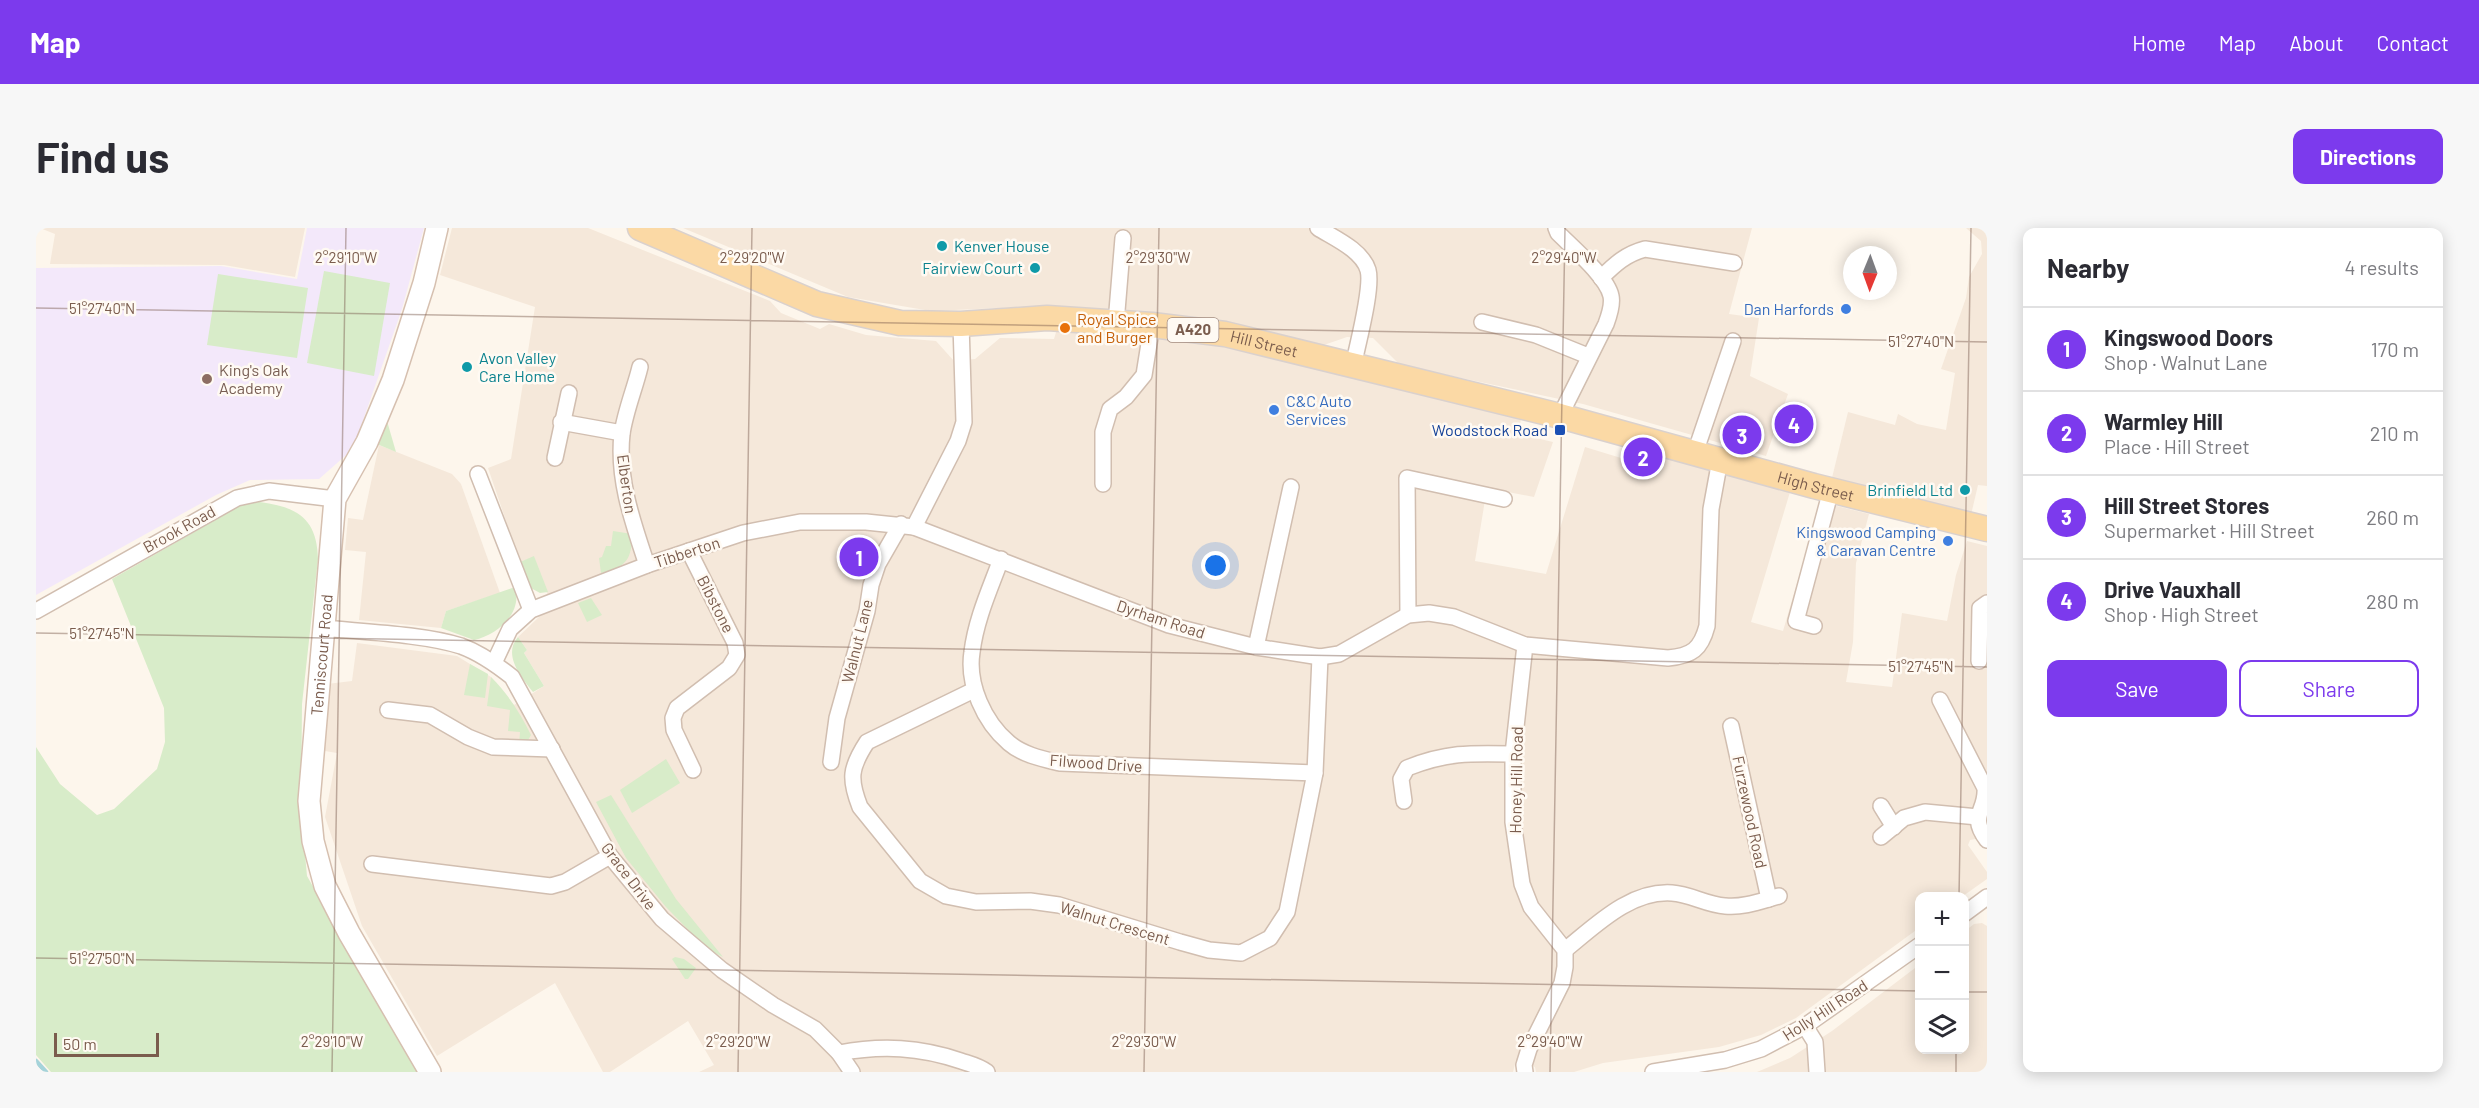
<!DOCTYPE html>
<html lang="en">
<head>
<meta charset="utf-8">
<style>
	body { margin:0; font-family:Barlow,sans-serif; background:#f7f7f7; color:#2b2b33 }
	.controls { position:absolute; right:18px; bottom:18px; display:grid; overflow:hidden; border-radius:12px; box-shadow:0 3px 15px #0003 }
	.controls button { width:54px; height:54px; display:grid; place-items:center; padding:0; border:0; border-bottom:2px solid #e1e1e2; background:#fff; color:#2b2b33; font:30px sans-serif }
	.compass { position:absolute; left:1807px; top:18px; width:54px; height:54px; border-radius:50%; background:#fff; box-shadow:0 3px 15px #0003; rotate:181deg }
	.scale { position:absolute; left:18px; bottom:15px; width:105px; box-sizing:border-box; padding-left:6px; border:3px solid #7a5c4d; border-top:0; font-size:16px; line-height:21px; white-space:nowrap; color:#7a5c4d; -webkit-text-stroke:4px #fffaf3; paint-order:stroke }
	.you { position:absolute; left:1180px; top:338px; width:21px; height:21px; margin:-15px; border:4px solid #fff; border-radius:50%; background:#1a73e8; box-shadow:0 0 0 9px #1a73e833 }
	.badge { display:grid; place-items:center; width:39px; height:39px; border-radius:50%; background:#7c3aed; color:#fff; font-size:20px; font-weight:700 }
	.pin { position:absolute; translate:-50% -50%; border:3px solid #fff; box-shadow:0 2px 6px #0006 }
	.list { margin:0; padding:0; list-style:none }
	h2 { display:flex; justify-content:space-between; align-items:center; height:78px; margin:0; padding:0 24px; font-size:26px }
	h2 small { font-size:20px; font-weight:400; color:#7c7c81 }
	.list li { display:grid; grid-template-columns:39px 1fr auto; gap:18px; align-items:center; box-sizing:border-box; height:84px; padding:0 24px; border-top:2px solid #e1e1e2 }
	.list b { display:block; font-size:22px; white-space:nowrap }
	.list p { margin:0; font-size:20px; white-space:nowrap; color:#7c7c81 }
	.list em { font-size:20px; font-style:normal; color:#7c7c81 }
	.actions { display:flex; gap:12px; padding:18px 24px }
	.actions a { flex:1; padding:14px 0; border:2px solid #7c3aed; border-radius:12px; text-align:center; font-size:21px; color:#7c3aed }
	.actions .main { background:#7c3aed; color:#fff }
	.icon { flex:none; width:33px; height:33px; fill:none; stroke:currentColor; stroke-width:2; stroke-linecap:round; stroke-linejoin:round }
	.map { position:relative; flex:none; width:1951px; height:844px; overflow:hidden; border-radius:12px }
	header { display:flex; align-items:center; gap:36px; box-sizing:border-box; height:84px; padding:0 30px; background:#7c3aed; color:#fff }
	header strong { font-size:28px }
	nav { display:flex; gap:33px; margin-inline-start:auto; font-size:21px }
	.intro { display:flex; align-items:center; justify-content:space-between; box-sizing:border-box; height:144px; padding:0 36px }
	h1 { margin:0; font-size:42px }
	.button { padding:15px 27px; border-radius:12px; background:#7c3aed; color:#fff; font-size:21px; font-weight:700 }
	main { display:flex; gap:36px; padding:0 36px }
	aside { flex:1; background:#fff; border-radius:12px; box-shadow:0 3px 15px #0003 }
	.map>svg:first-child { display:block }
	.residential { fill:#f5e8da }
	.education { fill:#f3e8fa }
	.green { fill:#d8ecc9 }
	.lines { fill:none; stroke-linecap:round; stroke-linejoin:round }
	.stream { stroke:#a5d3da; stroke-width:4.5 }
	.street-casing { stroke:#d1beb0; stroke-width:18 }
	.secondary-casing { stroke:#d6c0b0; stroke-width:24 }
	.primary-casing { stroke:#dad1cd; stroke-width:27 }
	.street { stroke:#fff; stroke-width:15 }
	.secondary { stroke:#fff; stroke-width:21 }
	.primary { stroke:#fbd9a5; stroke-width:24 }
	.ticks { fill:none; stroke:#7a5c4d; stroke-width:1.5; stroke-opacity:0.45 }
	.culture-dot { fill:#0f9aa8; stroke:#fffaf3; stroke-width:2 }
	.shop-dot { fill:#3f7fe0; stroke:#fffaf3; stroke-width:2 }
	.food-dot { fill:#e8710a; stroke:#fffaf3; stroke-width:2 }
	.education-dot { fill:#8d6e63; stroke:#fffaf3; stroke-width:2 }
	.transit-dot { fill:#1a4fb4; stroke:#fffaf3; stroke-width:2 }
	.labels { text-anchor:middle; stroke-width:5; stroke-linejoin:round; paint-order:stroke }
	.shield { fill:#fffaf3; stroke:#a28b7f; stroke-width:1.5 }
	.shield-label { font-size:15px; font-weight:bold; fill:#7a5c4d }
	.culture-label { font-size:16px; fill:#0d838f; stroke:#fffaf3; text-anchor:start }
	.shop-label { font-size:16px; fill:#366cbe; stroke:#fffaf3; text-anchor:end }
	.food-label { font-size:16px; fill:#c56008; stroke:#fffaf3; text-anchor:start }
	.street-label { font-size:16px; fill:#7a5c4d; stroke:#fffaf3 }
	.education-label { font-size:16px; fill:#785e54; stroke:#fffaf3; text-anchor:start }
	.transit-label { font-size:16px; fill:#164399; stroke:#fffaf3; text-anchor:end }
	.ticks-label { font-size:15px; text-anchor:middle; fill:#7a5c4d; stroke:#fffaf3; stroke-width:5; stroke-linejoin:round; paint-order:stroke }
</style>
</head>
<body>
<header>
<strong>Map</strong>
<nav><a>Home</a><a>Map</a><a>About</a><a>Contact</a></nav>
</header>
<div class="intro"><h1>Find us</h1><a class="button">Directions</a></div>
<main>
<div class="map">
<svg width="1951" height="844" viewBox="0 0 1951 844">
	<rect width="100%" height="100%" fill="#fdf6ec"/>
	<g class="residential">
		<path d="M4 0H269L259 49 188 37 14 36 19 6Z"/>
		<path d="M416 0H552L734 73 745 85 784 101 793 96 830 107 900 113 918 133 939 131 964 110 1018 111 1021 101 1101 108 1206 121 1427 177 1485 189 1483 206 1517 214 1498 269 1451 260 1439 333 1510 346 1549 219 1585 230 1591 216 1754 264 1715 394 1747 403 1785 274 1833 286 1820 335 1817 414 1810 454 1856 459 1866 385 1911 393 1920 347 1931 313 1951 318V609L1934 612 1932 617 1951 644V651L1927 668H1884L1883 700 1760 790 1725 807 1683 819 1567 835 1538 844H1500L1499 839 1480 832 1477 844H663L678 837 652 793 574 844H567L519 755 401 828 326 698 289 589 301 525 289 523 291 456 316 453 321 415 421 428 455 449 478 477 508 458 488 425 491 422 482 409 504 388 517 382 498 329 484 334 452 240 475 231 499 79 404 47Z"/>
		<path d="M647 0H1716L1693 86 1723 90 1714 148 1752 166 1730 228 1547 176 1364 137 1337 110 1311 109 1285 118 1146 88 1073 81 987 79 895 83 812 69Z"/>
		<path d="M1930 0H1951V258L1942 257 1935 287 1795 254 1812 184 1859 197 1862 186 1881 196 1910 202 1919 145 1905 141 1930 70 1933 49 1946 26 1945 13Z"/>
		<path d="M343 217 416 246 425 256 464 365 410 383 405 400 323 392 330 324 309 322 312 290 327 292Z"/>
		<path d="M1946 695 1951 698V844H1721L1754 830 1796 803 1883 737 1884 822H1928L1929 703 1938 696Z"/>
	</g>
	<path class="education" d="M271 0H388L366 81 317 221 283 251 214 252 180 267 0 367V40L185 38 261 51Z"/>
	<g class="green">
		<path d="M288 43 354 55 338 148 271 135Z"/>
		<path d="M182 46 272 60 261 130 171 117Z"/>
		<path d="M351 193 360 224 341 216Z"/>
		<path d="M224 274C262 279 281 291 282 331L266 476 265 582 271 648 382 844H15L0 827V519L24 556 61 587 78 581 121 541 129 514 128 480 76 351 209 275Z"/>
		<path d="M577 303 596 306C596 332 590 339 565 345L563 330 566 329 570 318H575Z"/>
		<path d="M498 328 512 364 504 365 493 359 484 334Z"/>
		<path d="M479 359C487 385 461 407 438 412L405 400 410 383Z"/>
		<path d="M555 370 566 387 551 394 542 375Z"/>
		<path d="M482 409 491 422 488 425 508 458 497 464C486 450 466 427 482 409Z"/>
		<path d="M434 436 452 446 449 470 428 467Z"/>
		<path d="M455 449C472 466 485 486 495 507L491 514 483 517 484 504 472 503 474 482 451 478Z"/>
		<path d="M630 531 644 555 596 585 584 562Z"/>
		<path d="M575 567 640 671 687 729 671 721 630 679 590 630 560 574Z"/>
		<path d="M639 729 648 731 660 740 652 751H649L636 731Z"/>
	</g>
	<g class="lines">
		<path class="stream" d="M0 833 10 844"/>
		<defs>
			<g id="street">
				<path d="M1282 0C1298 10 1326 22 1332 42 1337 60 1321 118 1317 139"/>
				<path d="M1520 0 1522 5C1536 19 1571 49 1575 68 1577 77 1573 88 1570 96L1524 188"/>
				<path d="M1565 50C1579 36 1590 26 1609 21L1698 35"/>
				<path d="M1446 94 1500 107 1552 128"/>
				<path d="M1080 95 1087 10"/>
				<path d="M604 139C599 160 589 184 586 206 581 251 597 295 611 337"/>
				<path d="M525 194 586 205"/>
				<path d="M1659 225 1697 113"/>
				<path d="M519 230 533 165"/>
				<path d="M442 246 495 382"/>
				<path d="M1067 256V204L1074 181 1090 169 1108 147 1116 97"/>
				<path d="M878 299 922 213 928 194 925 96"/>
				<path d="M653 323 699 415 701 427 693 440 641 480 637 490 638 502 657 542"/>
				<path d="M965 331C954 361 940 391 936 424 931 456 948 494 973 515 987 527 1007 531 1024 535L1279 545"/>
				<path d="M0 383 201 270 233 263 299 271"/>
				<path d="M1372 387 1371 250 1468 271"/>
				<path d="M1778 398 1760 393 1795 262"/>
				<path d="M287 400C327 404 387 406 425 418 444 425 461 437 476 449L574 628 626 691 686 742 737 777 779 801 803 825 816 844"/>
				<path d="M1220 419 1255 259"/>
				<path d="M1943 433 1944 380 1951 375"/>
				<path d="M458 435 474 401 495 382 611 337 707 305 764 294H830L878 299 1133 397 1220 419 1284 429 1303 426 1372 387 1393 385 1418 389 1489 417 1632 430C1656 428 1665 421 1671 398L1675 281 1684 232"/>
				<path d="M938 462 831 514C814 540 813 551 824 579L884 653 910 668 940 674 994 673 1023 677 1144 714 1173 722 1205 725 1234 710 1251 684 1279 545 1284 429"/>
				<path d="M1904 472 1949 560C1951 583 1932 587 1951 612"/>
				<path d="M352 482 394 487 432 509 457 519 516 521"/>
				<path d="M1695 498 1733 671"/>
				<path d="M795 534 801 490 831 383 835 357 842 336 865 296"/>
				<path d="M1368 573 1365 551 1371 540C1411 524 1435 525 1477 526"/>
				<path d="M1845 578 1858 599"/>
				<path d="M1845 609 1868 590 1889 584 1942 589"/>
				<path d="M336 636 515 658 529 654 574 628"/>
				<path d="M1928 686 1951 669"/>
				<path d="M1529 722C1559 698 1594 662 1636 665 1654 666 1671 677 1689 678 1707 680 1725 673 1743 668"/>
				<path d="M1769 798 1779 814 1781 844"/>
				<path d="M803 825C846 817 884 819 925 833 934 836 943 838 951 844"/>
				<path d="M1489 844 1488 837 1493 821 1526 755 1529 739V722L1495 679 1486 656 1477 594V526L1489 417"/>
				<path d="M1617 844 1689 832 1725 821 1769 798 1884 717"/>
			</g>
			<g id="secondary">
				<path id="s1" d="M394 844 313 705 289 658 277 613 273 573 299 271 331 214 357 152 388 55 401 0"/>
			</g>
			<g id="primary">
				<path id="s2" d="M604 0 781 76 864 95 925 96 1011 90 1116 97 1189 106 1524 188 1778 258 1951 301"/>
			</g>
		</defs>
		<use href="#street" class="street-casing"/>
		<use href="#secondary" class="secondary-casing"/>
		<use href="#primary" class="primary-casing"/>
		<use href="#street" class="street"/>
		<use href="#secondary" class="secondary"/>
		<use href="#primary" class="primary"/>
	</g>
	<path class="ticks" d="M0 80 1951 114M0 405 1951 439M1923 668 1935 0M0 730 1884 763M1928 764H1951M296 844 310 0M702 844 716 0M1108 844 1123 0M1514 844 1529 0M1920 844V822"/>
	<g class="culture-dot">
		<circle cx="906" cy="18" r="6"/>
		<circle cx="999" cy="40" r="6"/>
		<circle cx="431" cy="139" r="6"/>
		<circle cx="1929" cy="262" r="6"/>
	</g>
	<g class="shop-dot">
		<circle cx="1810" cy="81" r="6"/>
		<circle cx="1238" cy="182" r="6"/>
		<circle cx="1912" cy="313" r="6"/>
	</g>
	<circle class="food-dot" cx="1029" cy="100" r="6"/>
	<circle class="education-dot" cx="171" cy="151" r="6"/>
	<rect class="transit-dot" x="1518" y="196" width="12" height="12" rx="3"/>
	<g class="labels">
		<rect class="shield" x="1131.5" y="90" width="51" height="24" rx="4.5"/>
		<g class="shield-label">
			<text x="1157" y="107">A420</text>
		</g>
		<g class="culture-label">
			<text x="918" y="24">Kenver House</text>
			<text x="987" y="46" text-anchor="end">Fairview Court</text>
			<text x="443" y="136">Avon Valley<tspan x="443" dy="18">Care Home</tspan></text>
			<text x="1917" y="268" text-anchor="end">Brinfield Ltd</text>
		</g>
		<g class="shop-label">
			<text x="1798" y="87">Dan Harfords</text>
			<text x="1250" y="179" text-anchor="start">C&amp;C Auto<tspan x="1250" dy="18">Services</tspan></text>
			<text x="1900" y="310">Kingswood Camping<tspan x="1900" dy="18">&amp; Caravan Centre</tspan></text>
		</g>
		<g class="food-label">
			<text x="1041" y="97">Royal Spice<tspan x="1041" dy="18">and Burger</tspan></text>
		</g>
		<g class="street-label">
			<text dy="6" stroke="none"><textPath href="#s2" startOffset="644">Hill Street</textPath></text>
			<text transform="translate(591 256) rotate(82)" y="6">Elberton</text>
			<text dy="6" stroke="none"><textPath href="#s2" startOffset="1214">High Street</textPath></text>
			<text transform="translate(143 301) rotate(-29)" y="6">Brook Road</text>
			<text transform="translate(651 324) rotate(-18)" y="6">Tibberton</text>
			<text transform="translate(680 376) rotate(63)" y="6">Bibstone</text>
			<text transform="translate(1125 391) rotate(18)" y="6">Dyrham Road</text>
			<text transform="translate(821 413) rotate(-76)" y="6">Walnut Lane</text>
			<text dy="6" stroke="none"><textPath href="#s1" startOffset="447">Tenniscourt Road</textPath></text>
			<text transform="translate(1060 535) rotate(4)" y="6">Filwood Drive</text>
			<text transform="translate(1480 552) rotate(-89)" y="6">Honey Hill Road</text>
			<text transform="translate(1714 584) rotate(78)" y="6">Furzewood Road</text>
			<text transform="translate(593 648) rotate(53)" y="6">Grace Drive</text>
			<text transform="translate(1079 695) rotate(17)" y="6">Walnut Crescent</text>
			<text transform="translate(1789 782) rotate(-33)" y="6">Holly Hill Road</text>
		</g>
		<g class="education-label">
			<text x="183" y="148">King's Oak<tspan x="183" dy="18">Academy</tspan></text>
		</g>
		<g class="transit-label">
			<text x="1512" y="208">Woodstock Road</text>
		</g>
	</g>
	<g class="ticks-label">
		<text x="310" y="35">2°29'10"W</text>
		<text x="716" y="35">2°29'20"W</text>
		<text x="1122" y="35">2°29'30"W</text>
		<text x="1528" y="35">2°29'40"W</text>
		<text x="66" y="86">51°27'40"N</text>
		<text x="1885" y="119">51°27'40"N</text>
		<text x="66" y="411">51°27'45"N</text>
		<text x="1885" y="444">51°27'45"N</text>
		<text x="66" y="736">51°27'50"N</text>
		<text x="296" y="819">2°29'10"W</text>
		<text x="702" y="819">2°29'20"W</text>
		<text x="1108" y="819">2°29'30"W</text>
		<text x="1514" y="819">2°29'40"W</text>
	</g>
</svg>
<div class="controls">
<button>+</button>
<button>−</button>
<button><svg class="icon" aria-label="layers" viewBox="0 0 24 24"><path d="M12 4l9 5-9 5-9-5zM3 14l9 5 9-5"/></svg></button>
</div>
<svg class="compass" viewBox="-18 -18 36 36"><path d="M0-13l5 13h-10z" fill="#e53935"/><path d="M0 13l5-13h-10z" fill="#7c7c81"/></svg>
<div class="scale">50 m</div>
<div class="you"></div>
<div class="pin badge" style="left:823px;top:329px">1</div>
<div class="pin badge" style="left:1607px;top:229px">2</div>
<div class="pin badge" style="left:1706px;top:207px">3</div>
<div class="pin badge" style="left:1758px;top:196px">4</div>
</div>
<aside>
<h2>Nearby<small>4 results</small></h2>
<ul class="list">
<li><span class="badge">1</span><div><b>Kingswood Doors</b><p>Shop · Walnut Lane</p></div><em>170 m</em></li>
<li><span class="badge">2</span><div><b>Warmley Hill</b><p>Place · Hill Street</p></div><em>210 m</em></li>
<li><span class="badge">3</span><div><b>Hill Street Stores</b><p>Supermarket · Hill Street</p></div><em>260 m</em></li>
<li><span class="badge">4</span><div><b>Drive Vauxhall</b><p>Shop · High Street</p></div><em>280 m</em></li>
</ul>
<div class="actions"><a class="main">Save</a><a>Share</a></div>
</aside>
</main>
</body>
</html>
